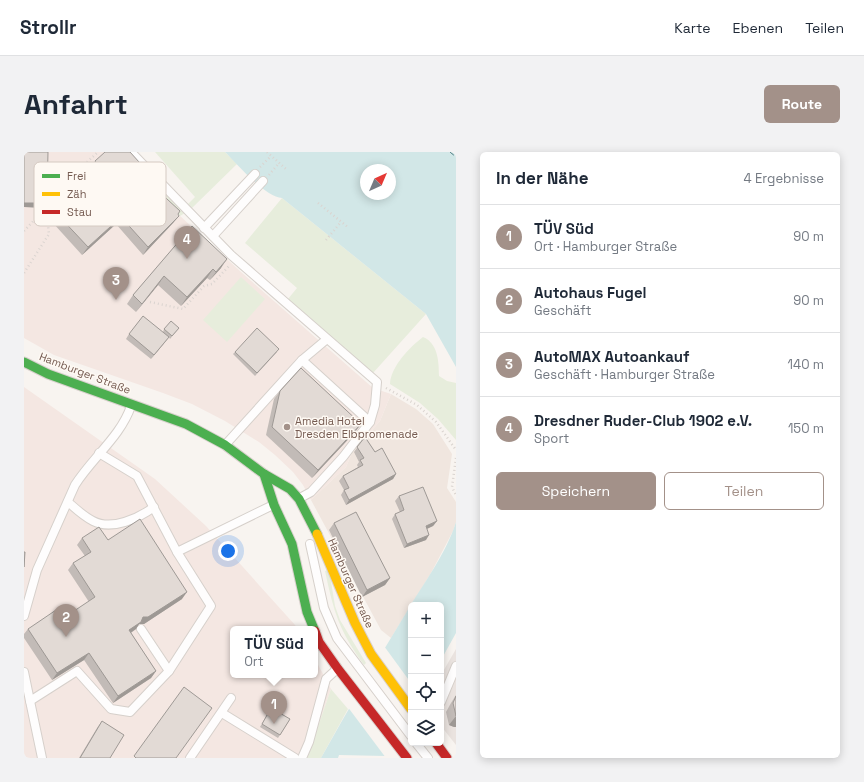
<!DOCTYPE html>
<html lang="de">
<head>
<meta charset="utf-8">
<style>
	body { margin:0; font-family:"Space Grotesk",sans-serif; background:#f2f2f3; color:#1f2937 }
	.controls { position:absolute; right:12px; bottom:12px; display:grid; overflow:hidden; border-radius:6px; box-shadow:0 2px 10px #0003 }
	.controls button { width:36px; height:36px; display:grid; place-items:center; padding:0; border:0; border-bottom:1px solid #e0e1e3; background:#fff; color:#1f2937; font:20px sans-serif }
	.compass { position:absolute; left:336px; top:12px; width:36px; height:36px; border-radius:50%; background:#fff; box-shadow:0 2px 10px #0003; rotate:44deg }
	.you { position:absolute; left:204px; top:399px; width:14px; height:14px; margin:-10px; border:3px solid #fff; border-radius:50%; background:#1a73e8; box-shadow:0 0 0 6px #1a73e833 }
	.badge { display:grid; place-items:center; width:26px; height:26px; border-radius:50%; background:#a39189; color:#fff; font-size:13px; font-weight:700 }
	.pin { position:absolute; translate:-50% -33px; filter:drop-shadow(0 1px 2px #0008) }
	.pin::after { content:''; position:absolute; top:21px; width:14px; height:12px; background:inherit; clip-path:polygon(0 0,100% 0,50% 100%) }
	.popup { position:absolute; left:206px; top:474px; width:88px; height:52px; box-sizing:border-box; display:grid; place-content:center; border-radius:6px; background:#fff; filter:drop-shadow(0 1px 3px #0005); font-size:13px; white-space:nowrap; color:#747a83 }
	.popup b { font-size:15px; color:#1f2937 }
	.popup::after { content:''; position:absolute; left:50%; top:100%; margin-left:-8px; border:8px solid transparent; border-top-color:#fff }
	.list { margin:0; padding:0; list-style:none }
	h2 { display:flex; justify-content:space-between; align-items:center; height:52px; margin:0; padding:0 16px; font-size:17px }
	h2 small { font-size:13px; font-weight:400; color:#747a83 }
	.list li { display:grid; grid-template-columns:26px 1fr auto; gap:12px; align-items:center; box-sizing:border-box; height:64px; padding:0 16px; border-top:1px solid #e0e1e3 }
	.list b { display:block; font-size:15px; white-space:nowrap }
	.list p { margin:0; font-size:13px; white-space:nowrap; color:#747a83 }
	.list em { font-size:13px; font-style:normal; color:#747a83 }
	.actions { display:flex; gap:8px; padding:12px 16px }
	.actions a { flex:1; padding:9px 0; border:1px solid #a39189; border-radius:6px; text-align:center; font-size:14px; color:#a39189 }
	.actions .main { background:#a39189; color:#fff }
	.icon { flex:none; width:22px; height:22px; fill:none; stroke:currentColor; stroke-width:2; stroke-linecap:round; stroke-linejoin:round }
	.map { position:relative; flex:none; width:432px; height:606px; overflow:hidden; border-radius:6px }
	header { display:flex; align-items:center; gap:24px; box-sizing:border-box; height:56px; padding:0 20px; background:#fff; border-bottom:1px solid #e0e1e3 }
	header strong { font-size:19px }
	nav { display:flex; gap:22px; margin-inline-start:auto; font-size:14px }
	.intro { display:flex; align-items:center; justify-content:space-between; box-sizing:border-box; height:96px; padding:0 24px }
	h1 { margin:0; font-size:28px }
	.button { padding:10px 18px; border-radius:6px; background:#a39189; color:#fff; font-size:14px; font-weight:700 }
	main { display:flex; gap:24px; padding:0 24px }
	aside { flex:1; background:#fff; border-radius:6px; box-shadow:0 2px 10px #0003 }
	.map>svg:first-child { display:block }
	.residential { fill:#f0e6df }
	.commercial { fill:#f4e7e2 }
	.industrial { fill:#eae3df }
	.green { fill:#e7eddc }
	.water { fill:#d2e7e7; fill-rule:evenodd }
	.pier { fill:#f8f4f0 }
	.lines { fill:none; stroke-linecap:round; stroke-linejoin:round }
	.ferry { stroke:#49797e; stroke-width:1; stroke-dasharray:5 4; stroke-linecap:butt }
	.lane-casing { stroke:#d6d0cb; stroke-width:10 }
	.fast-casing { stroke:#d9d1cd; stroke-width:11 }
	.slow-casing { stroke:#d9d1cd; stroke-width:11 }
	.jam-casing { stroke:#d9d1cd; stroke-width:11 }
	.path { stroke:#dad4d0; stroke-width:2.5; stroke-dasharray:1 3; stroke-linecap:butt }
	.lane { stroke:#fefdfd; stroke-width:8 }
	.fast { stroke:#4caf50; stroke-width:9 }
	.slow { stroke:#ffc107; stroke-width:9 }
	.jam { stroke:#c62828; stroke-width:9 }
	.wall { fill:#c2bbb7 }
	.shaded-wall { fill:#9e9995 }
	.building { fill:#e2dad5; stroke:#9e9995 }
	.poi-dot { fill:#a39189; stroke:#fef9f3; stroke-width:1.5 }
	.labels { text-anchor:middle; stroke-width:3; stroke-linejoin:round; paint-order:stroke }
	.street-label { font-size:11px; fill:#755b51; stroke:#fef9f3 }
	.poi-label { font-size:11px; fill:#755b51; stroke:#fef9f3; text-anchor:start }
	.key { fill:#fef9f3; stroke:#d5cac2; stroke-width:1 }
	.key-label { font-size:11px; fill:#755b51 }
</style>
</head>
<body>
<header>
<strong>Strollr</strong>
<nav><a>Karte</a><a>Ebenen</a><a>Teilen</a></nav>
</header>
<div class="intro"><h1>Anfahrt</h1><a class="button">Route</a></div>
<main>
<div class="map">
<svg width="432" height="606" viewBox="0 0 432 606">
	<rect width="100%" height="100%" fill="#f8f4f0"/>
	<path class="residential" d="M367 242 392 257 409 272 428 302 423 336 432 350V370L429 379 407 421 367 486 357 478 287 348 322 315 328 301 356 269Z"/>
	<g class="commercial">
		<path d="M0 0H93L129 39 217 120 349 236 367 242 356 269 328 301 322 315 287 348 279 333 269 320 251 303 235 290 201 269 168 252 139 241 30 203 0 186Z"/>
		<path d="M0 235 131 327 182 374 271 473 273 477H209V523H291V507L307 537 283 606H0Z"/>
	</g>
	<path class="industrial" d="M432 497V593L417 574V523Z"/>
	<g class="green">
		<path d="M102 0 161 61 156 64 129 39Z"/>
		<path d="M131 0H201L213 12 168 56 164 52 171 45Z"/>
		<path d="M258 46 402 162 349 221 264 147 273 136 221 91Z"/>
		<path d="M217 125 241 147 203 190 179 168Z"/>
		<path d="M399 185C414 191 415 210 415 224L423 229 432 231V288L414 267 396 251 366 232C367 214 386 195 399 185Z"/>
		<path d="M305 418 311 454 316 468 342 511 340 513C315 478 310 461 301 419Z"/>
		<path d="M307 537 324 557 297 606H283Z"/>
	</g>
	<g class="water">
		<path d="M201 0H432V215L402 162 258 46C242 46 213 12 201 0ZM342 18H366V42H342Z"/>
		<path d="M432 370V481L417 508V453H387V561L361 604 315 603 314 606H297C324 557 353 509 382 461 399 432 422 402 432 370Z"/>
	</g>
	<path class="pier" d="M360 494 387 531V565L362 606 323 554Z"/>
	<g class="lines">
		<path class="ferry" d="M426 0 432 5"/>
		<defs>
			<g id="lane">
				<path d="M107 0 207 103 353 230 351 253 346 270 319 305 287 340 276 346"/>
				<path d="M180 76 231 22"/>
				<path d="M189 84 239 29"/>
				<path d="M278 208 303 187"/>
				<path d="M202 292 278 208 346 270"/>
				<path d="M75 301 113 324 153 400 249 353"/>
				<path d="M44 350C52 357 59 364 69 369 88 379 115 366 130 355"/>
				<path d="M286 392 300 456 313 486 387 584"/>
				<path d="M0 464 13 418 51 333C68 306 97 284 107 254"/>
				<path d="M145 519 187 454 153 400"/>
				<path d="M0 520 6 549 53 519 87 557 106 560 145 519 117 477"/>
				<path d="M6 549 18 606"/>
				<path d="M417 550 432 514"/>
				<path d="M198 561 271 606"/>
				<path d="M392 591 404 606"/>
				<path d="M166 606 207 546"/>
				<path d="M278 606 285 590 302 527 313 517"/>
			</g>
			<g id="fast">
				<path d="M0 210 24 222 162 272 201 293 240 322 266 337 275 347 293 382"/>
				<path d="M240 322 250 353 268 392 283 460 290 477"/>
			</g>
			<path id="slow" d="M293 382 331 471 347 502 387 557"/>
			<g id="jam">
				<path d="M291 479 295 490 314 517 383 606"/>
				<path d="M412 591 423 606"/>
			</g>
		</defs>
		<use href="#lane" class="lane-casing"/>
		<use href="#fast" class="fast-casing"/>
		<use href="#slow" class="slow-casing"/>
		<use href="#jam" class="jam-casing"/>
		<g class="path">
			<path d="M243 0 262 17"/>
			<path d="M236 15 247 4"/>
			<path d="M245 23 255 11"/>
			<path d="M48 26 72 54"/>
			<path d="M294 51 325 76"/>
			<path d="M0 79 14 64 25 56 46 37 48 24 74 0"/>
			<path d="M302 88 317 70"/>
			<path d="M0 121 25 82 23 65 25 57"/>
			<path d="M126 150 159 157 180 134 188 132 205 114"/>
			<path d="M362 236 393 253 412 270 432 298"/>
			<path d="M432 306 428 335 432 343"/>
		</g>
		<use href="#lane" class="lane"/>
		<use href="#fast" class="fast"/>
		<use href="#slow" class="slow"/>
		<use href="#jam" class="jam"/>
	</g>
	<g class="wall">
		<path d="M71 9 134 31 131 36 155 64 149 71 119 103 92 72 58 103 29 71 34 63 76 58 91 44 65 17Z"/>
		<path d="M168 74 197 116 186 128 183 126 157 154 134 133 112 160 103 152 109 143Z"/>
		<path d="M155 176 146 187 145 185 127 207 102 187 105 182 139 180 140 177Z"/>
		<path d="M211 200H253L231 224 209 202Z"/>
		<path d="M256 239 331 280 288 326 242 283 250 247Z"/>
		<path d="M341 285 351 300 372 322 369 327 322 353 317 343 320 338 315 329 319 324 334 315 333 313 335 310 330 300Z"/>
		<path d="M375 344 413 369 409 374 403 377 402 388 380 396 368 367 371 362 376 360 371 349Z"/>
		<path d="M310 371 366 426 361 433 338 445 305 378Z"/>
		<path d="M58 386 84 388 158 447 120 472H115L112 477 107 481 132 519 127 526 89 551 60 508 28 528 0 486V482L4 477 41 465 65 450 44 418 49 411 61 404 53 393Z"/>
		<path d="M432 543V575H430L425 573 422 560 427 551Z"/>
		<path d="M247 556 266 567 254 586 236 575Z"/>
		<path d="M78 569 86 606H55L73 576Z"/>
	</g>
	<g class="shaded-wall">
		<path d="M20 42H23L20 46Z"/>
		<path d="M0 51H20L17 56 0 55Z"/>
		<path d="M155 64 149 71 119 103 124 95Z"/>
		<path d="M97 65 92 72 58 103 64 95Z"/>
		<path d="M203 107 197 116 186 128 192 120Z"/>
		<path d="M189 117 183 126 157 154 163 145Z"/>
		<path d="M140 124 134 133 112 160 118 152Z"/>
		<path d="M145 185 142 189 127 207 130 203Z"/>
		<path d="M337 272 331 280 288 326 294 318Z"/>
		<path d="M372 322 369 327 322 353 325 348Z"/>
		<path d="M413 369 409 374 398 379 402 374Z"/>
		<path d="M405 383 402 388 380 396 383 392Z"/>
		<path d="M366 426 361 433 338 445 343 438Z"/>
		<path d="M163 440 158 447 120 472H115L112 477 100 485 105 478 119 465Z"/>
		<path d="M65 501 60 508 28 528 33 521Z"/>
		<path d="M132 519 127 526 89 551 94 544Z"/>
		<path d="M432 564V575H430L425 573Z"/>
	</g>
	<g class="building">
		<path d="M0 0H24L23 42H20V51H0Z"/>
		<path d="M81 0H106L134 31 130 35 156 59 154 62 155 64 124 95 97 65 64 95 34 63 59 40 76 58 98 38 71 9Z"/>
		<path d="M168 74 203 107 192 120 189 117 163 145 140 124 118 152 109 143Z"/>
		<path d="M119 164 145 185 130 203 105 182Z"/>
		<path d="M147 169 155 176 148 184 140 177Z"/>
		<path d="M233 176 255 197 233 221 211 200Z"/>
		<path d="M277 216 337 272 294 318 248 275 256 239Z"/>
		<path d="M341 285 351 300 358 296 372 322 325 348 320 338 325 336 319 324 339 313 336 308 340 306 333 295Z"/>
		<path d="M399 335 413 369 402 374 405 383 383 392 371 362 380 358 375 344Z"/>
		<path d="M332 360 366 426 343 438 310 371Z"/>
		<path d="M116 367 163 440 124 465H119L117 470 105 478 132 519 94 544 65 501 33 521 4 477 35 456 41 465 71 445 49 411 67 400 58 386 75 375 84 388Z"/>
		<path d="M0 400H1L0 415Z"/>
		<path d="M160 535 188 556 152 606H112L110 604Z"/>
		<path d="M432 544V564L429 551Z"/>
		<path d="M247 556 266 567 256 583 238 572Z"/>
		<path d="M78 569 100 583 86 606H56Z"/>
	</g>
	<circle class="poi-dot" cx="263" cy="275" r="4"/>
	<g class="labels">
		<g class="street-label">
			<text transform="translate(61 221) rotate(21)" y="4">Hamburger Straße</text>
			<text transform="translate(327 431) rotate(66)" y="4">Hamburger Straße</text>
		</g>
		<g class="poi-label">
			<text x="271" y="273">Amedia Hotel<tspan x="271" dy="13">Dresden Elbpromenade</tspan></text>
		</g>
	</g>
	<rect x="10" y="10" width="132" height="64" rx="6" class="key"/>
	<rect x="18" y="22" width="18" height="4" fill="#4caf50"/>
	<rect x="18" y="40" width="18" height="4" fill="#ffc107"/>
	<rect x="18" y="58" width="18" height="4" fill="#c62828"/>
	<g class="key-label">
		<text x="43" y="28">Frei</text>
		<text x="43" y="46">Zäh</text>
		<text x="43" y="64">Stau</text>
	</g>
</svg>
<div class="controls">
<button>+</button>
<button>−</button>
<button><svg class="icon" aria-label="locate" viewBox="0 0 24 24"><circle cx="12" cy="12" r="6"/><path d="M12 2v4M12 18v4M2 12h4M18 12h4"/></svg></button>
<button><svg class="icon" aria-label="layers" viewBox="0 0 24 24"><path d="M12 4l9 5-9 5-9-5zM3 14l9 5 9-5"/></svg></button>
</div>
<svg class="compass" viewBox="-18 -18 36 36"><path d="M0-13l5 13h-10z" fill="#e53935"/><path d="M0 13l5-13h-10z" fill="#747a83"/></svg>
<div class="you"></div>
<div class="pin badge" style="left:250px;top:572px">1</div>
<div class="popup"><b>TÜV Süd</b>Ort</div>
<div class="pin badge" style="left:42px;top:485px">2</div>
<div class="pin badge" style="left:92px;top:148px">3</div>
<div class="pin badge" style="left:163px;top:107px">4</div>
</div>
<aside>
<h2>In der Nähe<small>4 Ergebnisse</small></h2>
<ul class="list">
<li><span class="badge">1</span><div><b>TÜV Süd</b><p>Ort · Hamburger Straße</p></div><em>90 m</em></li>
<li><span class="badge">2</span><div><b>Autohaus Fugel</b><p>Geschäft</p></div><em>90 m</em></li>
<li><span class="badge">3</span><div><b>AutoMAX Autoankauf</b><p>Geschäft · Hamburger Straße</p></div><em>140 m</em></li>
<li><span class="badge">4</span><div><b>Dresdner Ruder-Club 1902 e.V.</b><p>Sport</p></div><em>150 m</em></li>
</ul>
<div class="actions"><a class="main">Speichern</a><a>Teilen</a></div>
</aside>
</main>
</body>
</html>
